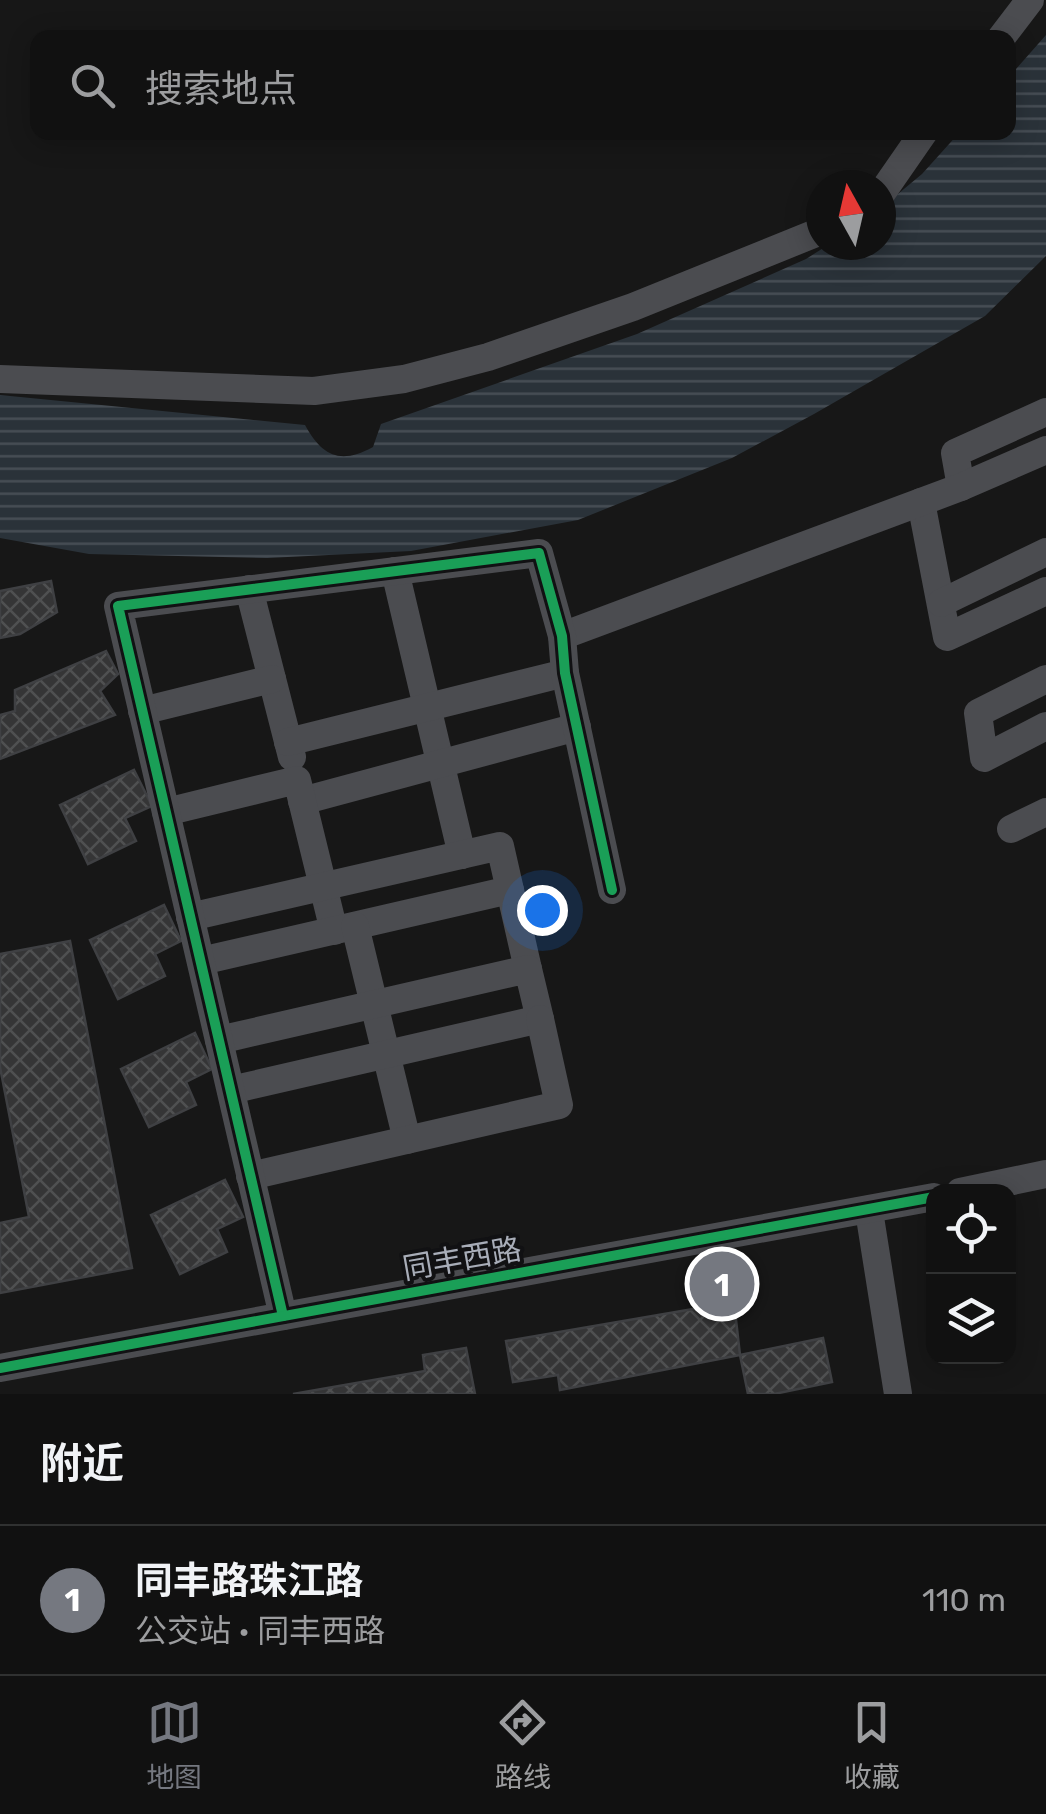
<!DOCTYPE html>
<html lang="zh">
<head>
<meta charset="utf-8">
<style>
	body { margin:0; font-family:Rubik,"Noto Sans SC",sans-serif; background:#1e1f1f; color:#f1f3f6 }
	.controls { position:absolute; right:30px; bottom:30px; display:grid; overflow:hidden; border-radius:20px; box-shadow:0 5px 25px #0003 }
	.controls button { width:90px; height:90px; display:grid; place-items:center; padding:0; border:0; border-bottom:2px solid #303131; background:#111; color:#f1f3f6; font:50px sans-serif }
	.compass { position:absolute; left:806px; top:170px; width:90px; height:90px; border-radius:50%; background:#111; box-shadow:0 5px 25px #0003; rotate:352deg }
	.you { position:absolute; left:542px; top:910px; width:35px; height:35px; margin:-25px; border:8px solid #fff; border-radius:50%; background:#1a73e8; box-shadow:0 0 0 15px #1a73e833 }
	.badge { display:grid; place-items:center; width:65px; height:65px; border-radius:50%; background:#757880; color:#fff; font-size:32px; font-weight:700 }
	.pin { position:absolute; translate:-50% -50%; border:5px solid #fff; box-shadow:0 2px 10px #0006 }
	.list { margin:0; padding:0; list-style:none }
	h2 { display:flex; justify-content:space-between; align-items:center; height:130px; margin:0; padding:0 40px; font-size:42px }
	h2 small { font-size:32px; font-weight:400; color:#9c9d9f }
	.list li { display:grid; grid-template-columns:65px 1fr auto; gap:30px; align-items:center; box-sizing:border-box; height:150px; padding:0 40px; border-top:2px solid #303131 }
	.list b { display:block; font-size:38px; white-space:nowrap }
	.list p { margin:0; font-size:32px; white-space:nowrap; color:#9c9d9f }
	.list em { font-size:32px; font-style:normal; color:#9c9d9f }
	.icon { flex:none; width:55px; height:55px; fill:none; stroke:currentColor; stroke-width:2; stroke-linecap:round; stroke-linejoin:round }
	.map { position:relative; flex:none; width:1046px; height:1394px; overflow:hidden }
	.search { position:absolute; background:#111; box-shadow:0 5px 25px #0003; left:30px; right:30px; top:30px; height:110px; display:flex; align-items:center; gap:25px; box-sizing:border-box; padding:0 35px; border-radius:20px; color:#9c9d9f; font-size:38px }
	.sheet { height:280px; background:#111 }
	nav { display:flex; justify-content:space-around; align-items:center; box-sizing:border-box; height:140px; border-top:2px solid #303131; background:#111; font-size:28px; color:#9c9d9f }
	nav a { display:grid; justify-items:center; gap:5px }
	nav .on { color:#757880 }
	.map>svg:first-child { display:block }
	.water { fill:url(#water-rules) }
	.building { fill:url(#building-cross-hatch); stroke:#3f4043; stroke-width:2.5 }
	.lines { fill:none; stroke-linecap:round; stroke-linejoin:round }
	.minor { stroke:#4b4c50; stroke-width:28 }
	.cycleway-casing { stroke:#111113; stroke-width:16 }
	.cycleway { stroke:#1a9f57; stroke-width:10 }
	.labels { text-anchor:middle; stroke-width:8; stroke-linejoin:round; paint-order:stroke }
	.street-label { font-size:30px; fill:#a8adb8; stroke:#111113 }
</style>
</head>
<body>
<div class="map">
<svg width="1046" height="1394" viewBox="0 0 1046 1394">
	<defs>
		<pattern id="water-rules" width="6" height="5" patternUnits="userSpaceOnUse" patternTransform="scale(2.5)"><rect width="6" height="5" fill="#2a3239"/><path d="M0 2.5h6" fill="none" stroke="#464d54"/></pattern>
		<pattern id="building-cross-hatch" width="8" height="8" patternUnits="userSpaceOnUse" patternTransform="scale(2.5)"><rect width="8" height="8" fill="#353536"/><path d="M0 0l8 8M0 8l8-8" fill="none" stroke="#4f5051"/></pattern>
	</defs>
	<rect width="100%" height="100%" fill="#171717"/>
	<path class="water" d="M1046 35V256L985 316 814 414 732 458 578 520 411 551 267 558 89 554 0 538V395L305 425C322 456 340 465 373 447L381 424 637 334 806 259 828 245H881V208L922 174 959 133 1008 132 1009 77Z"/>
	<g class="building">
		<path d="M51 581 57 612 20 634 0 638V591Z"/>
		<path d="M106 651 118 674 100 691 115 715 0 759V715L15 711V690Z"/>
		<path d="M134 770 152 806 125 818 136 841 88 864 60 805Z"/>
		<path d="M164 905 181 941 155 954 165 976 118 999 90 940Z"/>
		<path d="M70 941 132 1268 0 1293V1223L29 1217 0 1067V954Z"/>
		<path d="M195 1033 212 1069 186 1082 196 1105 149 1127 121 1069Z"/>
		<path d="M225 1180 243 1217 217 1229 227 1252 180 1274 151 1215Z"/>
		<path d="M734 1302 740 1355 560 1390 558 1375 513 1382 506 1341Z"/>
		<path d="M823 1338 832 1382 774 1394H748L740 1355Z"/>
		<path d="M466 1348 475 1394H293L425 1371 423 1355Z"/>
	</g>
	<g class="lines">
		<g class="minor">
			<path d="M1001 38 1030 0"/>
			<path d="M881 194 924 132"/>
			<path d="M0 379 314 391 404 379 488 357 633 307 821 231"/>
			<path d="M961 487 955 453 1046 412"/>
			<path d="M921 502 947 637 1046 591"/>
			<path d="M395 571 462 855"/>
			<path d="M249 589 292 757"/>
			<path d="M941 603 1046 552"/>
			<path d="M562 636 961 487 1046 450"/>
			<path d="M1046 679 978 713 984 758 1046 726"/>
			<path d="M142 711 272 679"/>
			<path d="M288 742 565 673"/>
			<path d="M302 801 577 727"/>
			<path d="M166 812 297 780 334 931"/>
			<path d="M1011 829 1046 812"/>
			<path d="M510 890 528 969"/>
			<path d="M190 917 500 846 510 890 201 961"/>
			<path d="M355 926 407 1140"/>
			<path d="M219 1040 528 969 540 1019 231 1090"/>
			<path d="M250 1176 559 1105 540 1019"/>
			<path d="M960 1192 1046 1174"/>
			<path d="M869 1211 898 1394"/>
			<path d="M283 1316 118 606 539 553 562 636 565 673 612 890"/>
			<path d="M0 1368 934 1197"/>
		</g>
		<defs>
			<g id="cycleway">
				<path d="M283 1316 118 606 539 553 562 636 565 673 612 890"/>
				<path d="M0 1368 934 1197"/>
			</g>
		</defs>
		<use href="#cycleway" class="cycleway-casing"/>
		<use href="#cycleway" class="cycleway"/>
	</g>
	<g class="labels">
		<g class="street-label">
			<text transform="translate(462 1259) rotate(-10)" y="10">同丰西路</text>
		</g>
	</g>
</svg>
<div class="controls">
<button><svg class="icon" aria-label="locate" viewBox="0 0 24 24"><circle cx="12" cy="12" r="6"/><path d="M12 2v4M12 18v4M2 12h4M18 12h4"/></svg></button>
<button><svg class="icon" aria-label="layers" viewBox="0 0 24 24"><path d="M12 4l9 5-9 5-9-5zM3 14l9 5 9-5"/></svg></button>
</div>
<svg class="compass" viewBox="-18 -18 36 36"><path d="M0-13l5 13h-10z" fill="#e53935"/><path d="M0 13l5-13h-10z" fill="#9c9d9f"/></svg>
<div class="you"></div>
<div class="pin badge" style="left:722px;top:1284px">1</div>
<div class="search"><svg class="icon" aria-label="search" viewBox="0 0 24 24"><circle cx="10" cy="10" r="6"/><path d="M15 15l6 6"/></svg>搜索地点</div>
</div>
<section class="sheet">
<h2>附近<small></small></h2>
<ul class="list">
<li><span class="badge">1</span><div><b>同丰路珠江路</b><p>公交站 · 同丰西路</p></div><em>110 m</em></li>
</ul>
</section>
<nav>
<a class="on"><svg class="icon" aria-label="map" viewBox="0 0 24 24"><path d="M3 6l6-2 6 2 6-2v14l-6 2-6-2-6 2zM9 4v14M15 6v14"/></svg>地图</a>
<a><svg class="icon" aria-label="directions" viewBox="0 0 24 24"><path d="M12 3l9 9-9 9-9-9zM9 14v-3h6M13 9l2 2-2 2"/></svg>路线</a>
<a><svg class="icon" aria-label="saved" viewBox="0 0 24 24"><path d="M7 4h10v16l-5-4-5 4z"/></svg>收藏</a>
</nav>
</body>
</html>
